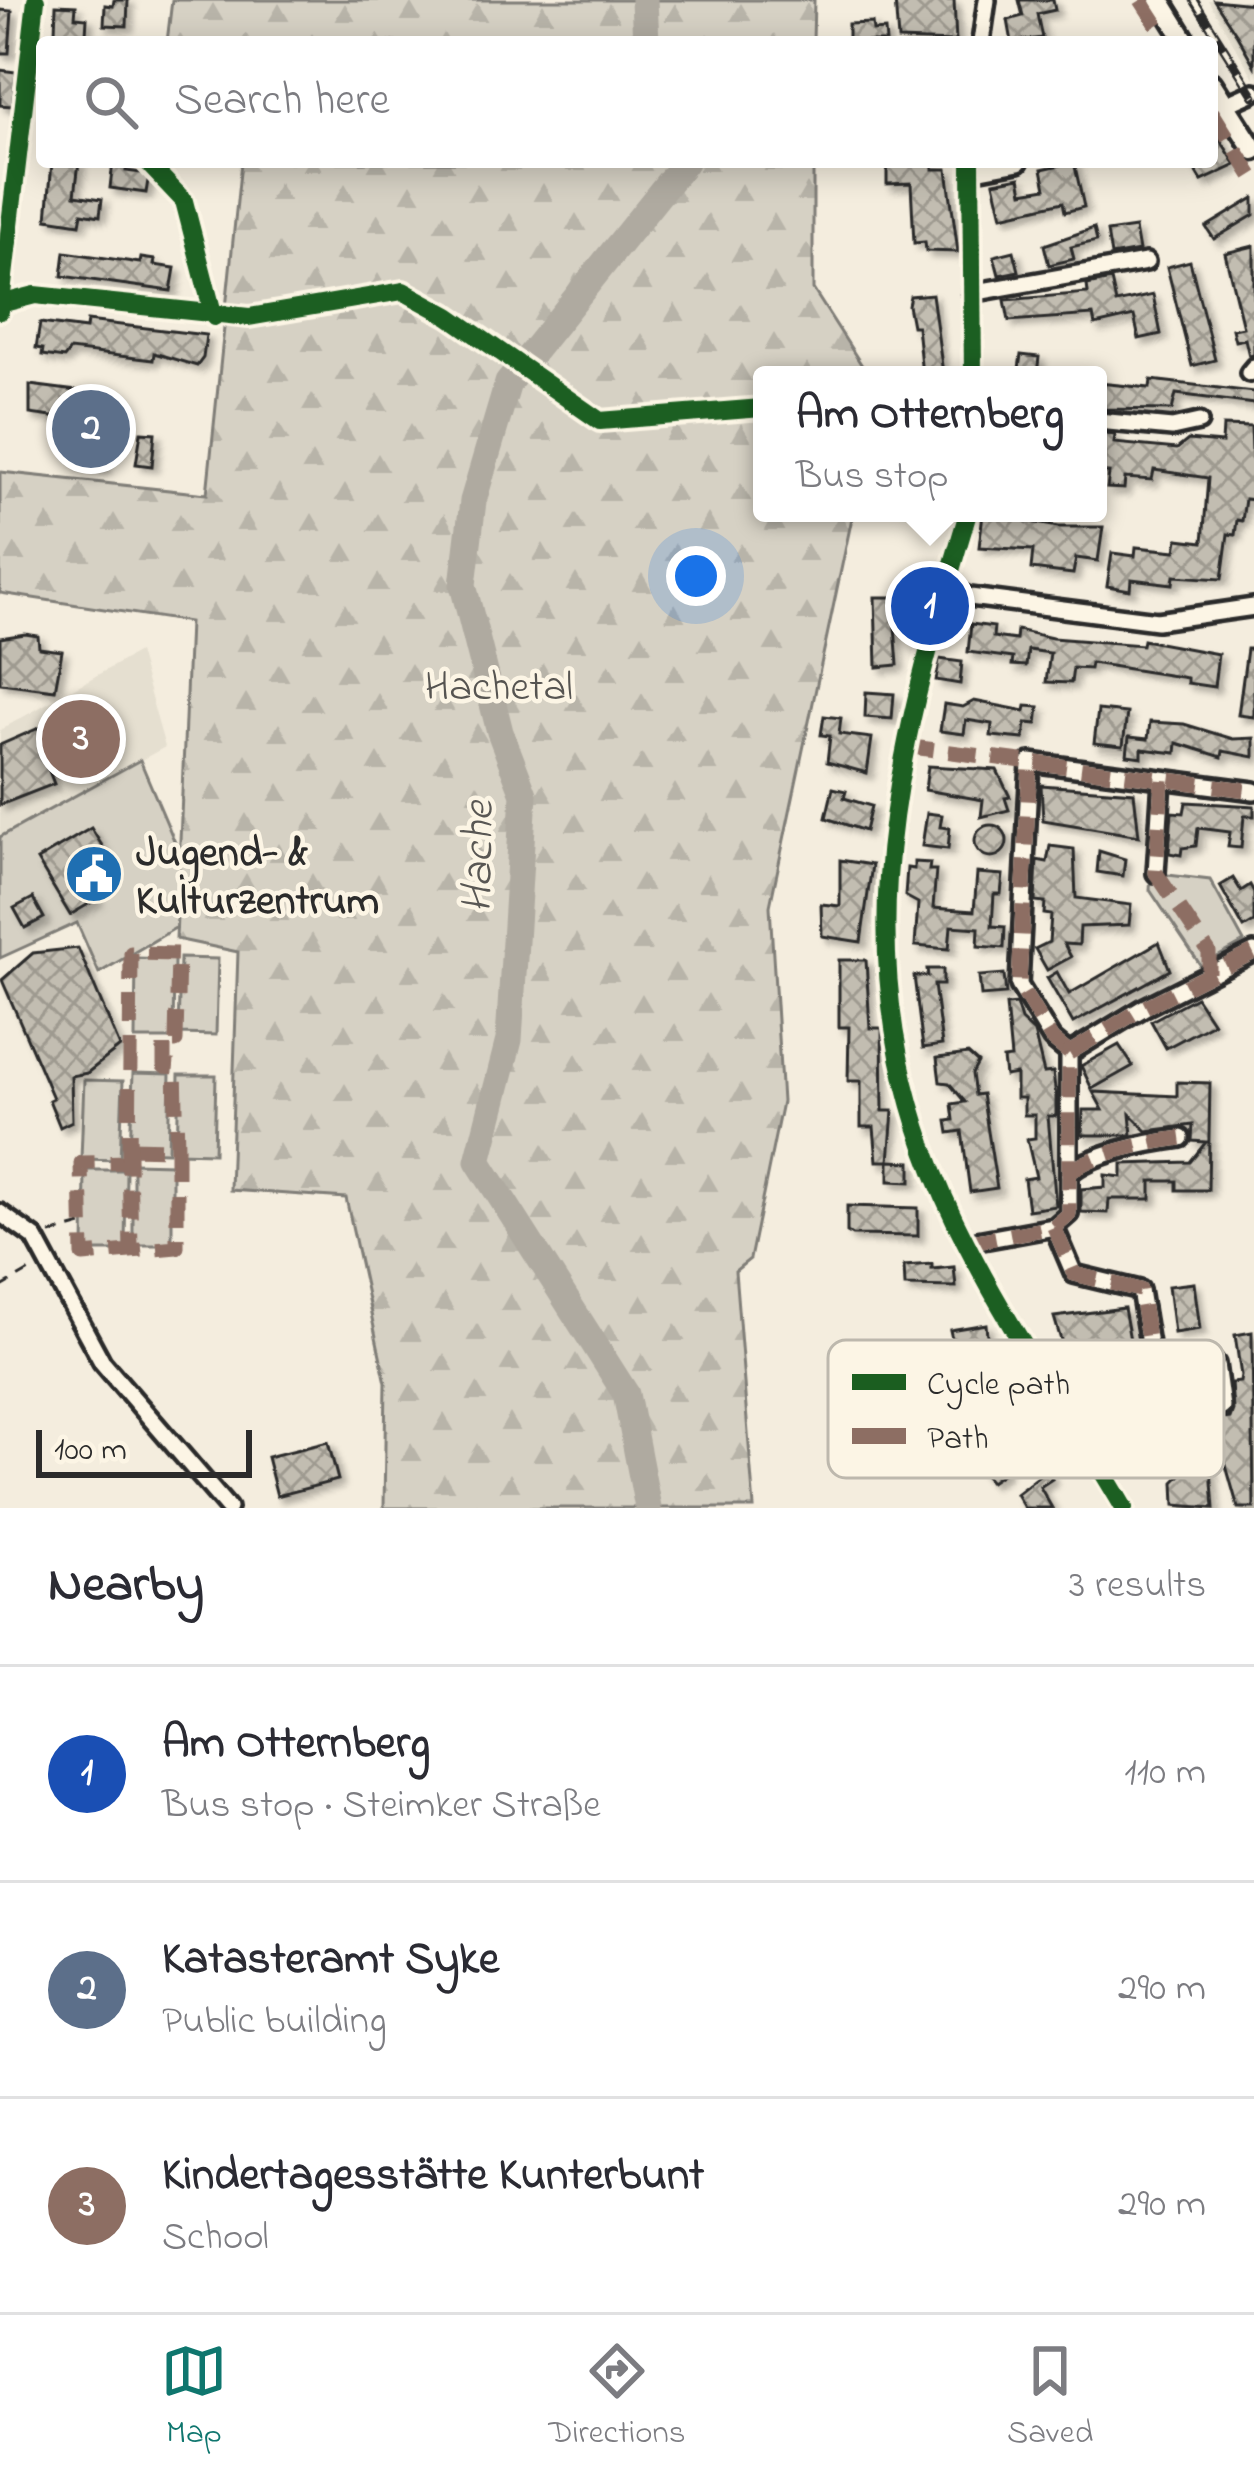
<!DOCTYPE html>
<html lang="en">
<head>
<meta charset="utf-8">
<style>
	body { margin:0; font-family:"Indie Flower",sans-serif; background:#f2f2f3; color:#2b2b33 }
	.scale { position:absolute; left:36px; bottom:30px; width:216px; box-sizing:border-box; padding-left:12px; border:6px solid #2b2b2b; border-top:0; font-size:33px; line-height:42px; white-space:nowrap; color:#2b2b2b; -webkit-text-stroke:9px #fcf5e5; paint-order:stroke }
	.you { position:absolute; left:696px; top:576px; width:42px; height:42px; margin:-30px; border:9px solid #fff; border-radius:50%; background:#1a73e8; box-shadow:0 0 0 18px #1a73e833 }
	.badge { display:grid; place-items:center; width:78px; height:78px; border-radius:50%; background:#0f766e; color:#fff; font-size:39px; font-weight:700 }
	.pin { position:absolute; translate:-50% -50%; border:6px solid #fff; box-shadow:0 3px 12px #0006 }
	.popup { position:absolute; left:753px; top:366px; width:354px; height:156px; box-sizing:border-box; display:grid; place-content:center; border-radius:12px; background:#fff; filter:drop-shadow(0 3px 9px #0005); font-size:39px; white-space:nowrap; color:#7c7c81 }
	.popup b { font-size:45px; color:#2b2b33 }
	.popup::after { content:''; position:absolute; left:50%; top:100%; margin-left:-24px; border:24px solid transparent; border-top-color:#fff }
	.list { margin:0; padding:0; list-style:none }
	h2 { display:flex; justify-content:space-between; align-items:center; height:156px; margin:0; padding:0 48px; font-size:51px }
	h2 small { font-size:39px; font-weight:400; color:#7c7c81 }
	.list li { display:grid; grid-template-columns:78px 1fr auto; gap:36px; align-items:center; box-sizing:border-box; height:216px; padding:0 48px; border-top:3px solid #e1e1e2 }
	.list b { display:block; font-size:45px; white-space:nowrap }
	.list p { margin:0; font-size:39px; white-space:nowrap; color:#7c7c81 }
	.list em { font-size:39px; font-style:normal; color:#7c7c81 }
	.icon { flex:none; width:66px; height:66px; fill:none; stroke:currentColor; stroke-width:2; stroke-linecap:round; stroke-linejoin:round }
	.map { position:relative; flex:none; width:1254px; height:1508px; overflow:hidden }
	.search { position:absolute; background:#fff; box-shadow:0 6px 30px #0003; left:36px; right:36px; top:36px; height:132px; display:flex; align-items:center; gap:30px; box-sizing:border-box; padding:0 42px; border-radius:12px; color:#7c7c81; font-size:45px }
	.sheet { height:804px; background:#fff }
	nav { display:flex; justify-content:space-around; align-items:center; box-sizing:border-box; height:168px; border-top:3px solid #e1e1e2; background:#fff; font-size:33px; color:#7c7c81 }
	nav a { display:grid; justify-items:center; gap:6px }
	nav .on { color:#0f766e }
	.map>svg:first-child { display:block }
	.built { fill:#e5dfd0 }
	.green { fill:#d6d1c4; stroke:#807e78; stroke-width:3 }
	.forest { fill:url(#forest-firs); stroke:#807e78; stroke-width:3 }
	.lines { fill:none; stroke-linecap:round; stroke-linejoin:round }
	.river { stroke:#afaaa0; stroke-width:27 }
	.building { fill:url(#building-cross-hatch); stroke:#2b2b2b; stroke-width:3; filter:url(#shadow) }
	.minor-casing { stroke:#2b2b2b; stroke-width:24 }
	.major-casing { stroke:#2b2b2b; stroke-width:27 }
	.path { stroke:#2b2b2b; stroke-width:3; stroke-dasharray:12 9; stroke-linecap:butt }
	.minor { stroke:#fcf5e5; stroke-width:15 }
	.major { stroke:#fcf5e5; stroke-width:18 }
	.rail-casing { stroke:#2b2b2b; stroke-width:9 }
	.rail { stroke:#fcf5e5; stroke-width:4.5; stroke-dasharray:14; stroke-linecap:butt }
	.quiet { stroke:#8d6e63; stroke-width:15; stroke-dasharray:30 15; stroke-linecap:butt }
	.cycleway-casing { stroke:#fcf5e5; stroke-width:26 }
	.cycleway { stroke:#1b5e20; stroke-width:18 }
	.labels { text-anchor:middle; stroke-width:9; stroke-linejoin:round; paint-order:stroke }
	.park-label { font-size:42px; fill:#565451; stroke:#fcf5e5 }
	.poi-label { font-size:42px; font-weight:bold; fill:#2b2b2b; stroke:#fcf5e5; text-anchor:start }
	.water-label { font-size:45px; font-style:italic; fill:#595754; stroke:#fcf5e5 }
	.key { fill:#fcf5e5; stroke:#bdb8ad; stroke-width:3 }
	.key-label { font-size:33px; fill:#2b2b2b }
</style>
</head>
<body>
<div class="map">
<svg width="1254" height="1508" viewBox="0 0 1254 1508">
	<defs>
		<pattern id="forest-firs" width="22" height="20" patternUnits="userSpaceOnUse" patternTransform="scale(3)"><rect width="22" height="20" fill="#d6d1c4"/><path d="M5 1l3.5 6h-7zM16 11l3.5 6h-7z" fill="#b8b4a9"/></pattern>
		<pattern id="building-cross-hatch" width="8" height="8" patternUnits="userSpaceOnUse" patternTransform="scale(3)"><rect width="8" height="8" fill="#c2bdb1"/><path d="M0 0l8 8M0 8l8-8" fill="none" stroke="#9e9a90"/></pattern>
		<filter id="shadow"><feDropShadow dx="5.5" dy="5.5" stdDeviation="3" flood-color="#0004"/></filter>
	</defs>
	<rect width="100%" height="100%" fill="#f4edde"/>
	<filter id="ink" filterUnits="userSpaceOnUse"><feTurbulence type="fractalNoise" baseFrequency=".00833" numOctaves="2"/><feDisplacementMap in="SourceGraphic" scale="24" xChannelSelector="R" yChannelSelector="G"/><feConvolveMatrix kernelMatrix="1 2 1 2 8 2 1 2 1" color-interpolation-filters="sRGB"/></filter>
	<g filter="url(#ink)">
		<g class="built">
			<path d="M1208 0H1254V78L1235 46Z"/>
			<path d="M138 652 165 747 0 837V730Z"/>
		</g>
		<g class="green">
			<path d="M140 760 204 911 99 973 77 923 0 958V837Z"/>
			<path d="M1151 873 1210 880 1244 942 1201 966 1150 890Z"/>
			<path d="M136 958 174 959 173 1039H135Z"/>
			<path d="M180 958 218 959 216 1035 178 1034Z"/>
			<path d="M133 1073 170 1074 168 1152 130 1151Z"/>
			<path d="M179 1075H216L214 1153 177 1152Z"/>
			<path d="M84 1080 123 1081 120 1160 81 1159Z"/>
			<path d="M133 1163 172 1164V1245H133Z"/>
			<path d="M85 1170H126L125 1251H84Z"/>
		</g>
		<g class="forest">
			<path d="M172 0H814L813 42H167Z"/>
			<path d="M241 162H813V289L868 375H762V513H853L770 906 782 1102 750 1259 735 1271 754 1508H384L386 1383 346 1198 230 1190 238 952 176 939 189 622 0 593V472L207 494Z"/>
		</g>
		<g class="lines">
			<g class="river">
				<path d="M644 0 646 42"/>
				<path d="M648 1508 626 1394 478 1161 509 1040 524 794 500 732 463 585 473 501 508 383 685 162"/>
			</g>
		</g>
		<g class="building">
			<path d="M114 0H128L127 26 104 25 105 5 113 6Z"/>
			<path d="M895 0H954L956 42 898 40Z"/>
			<path d="M1019 0H1053L1055 10 1037 14 1042 38 1012 42 1008 20 1023 16Z"/>
			<path d="M1214 0 1254 4V65L1237 35Z"/>
			<path d="M56 5 76 6 75 17 87 18 86 34 55 32Z"/>
			<path d="M0 10 12 11 9 53H0Z"/>
			<path d="M872 23 873 31 885 30 886 42H848V24Z"/>
			<path d="M0 70 16 72 12 106 0 105Z"/>
			<path d="M1212 126 1236 165 1202 181 1190 162H1212Z"/>
			<path d="M52 162H79L75 195 102 199 100 216 82 213 80 224 47 219Z"/>
			<path d="M113 162H127L126 171 149 174 146 193 110 188Z"/>
			<path d="M887 162H933V169H947L958 252 926 251 925 242 914 243 911 183 887 184Z"/>
			<path d="M1074 162 1084 207 1065 212 1063 202 1002 216 994 182 1020 177 1023 192 1046 188 1042 169Z"/>
			<path d="M1254 198V215L1214 239 1206 227Z"/>
			<path d="M1094 228 1097 241 1071 247 1074 259 1049 265 1044 245Z"/>
			<path d="M1135 228 1139 251 1111 256 1107 232Z"/>
			<path d="M1254 246V355L1249 356 1245 339 1235 341 1232 329 1243 327 1225 253Z"/>
			<path d="M1014 251 1019 271 999 275 994 256Z"/>
			<path d="M65 252 140 263 141 258 155 260 154 265 175 268 171 291 62 276Z"/>
			<path d="M1190 261 1215 360 1192 366 1167 267Z"/>
			<path d="M1111 280 1116 303 1153 295 1161 334 1139 339 1134 316 1095 325 1093 315 1009 321 1005 300 1088 293 1087 285Z"/>
			<path d="M932 294 943 373 922 375 917 326H912L908 305 910 296Z"/>
			<path d="M87 321 206 335 203 358 197 366 154 353 153 360 70 350 64 358 42 355 43 349 36 348 40 323 86 329Z"/>
			<path d="M1021 355 1039 357 1037 375H1018Z"/>
			<path d="M1151 380 1254 392V404L1176 394 1172 410 1098 409V383L1150 388Z"/>
			<path d="M30 385 84 392 109 425 103 468 71 463 76 433 66 419 30 414Z"/>
			<path d="M1223 426 1251 427 1254 500 1245 499 1242 521 1237 520 1235 535 1228 534 1222 579 1174 576 1173 584 1131 579 1130 590 1107 586 1112 553 1135 556 1136 547 1176 551 1178 539 1203 542 1208 478 1154 470 1152 480 1125 478 1124 489 1107 488 1109 473 1098 472V433L1115 435 1114 443 1177 449 1188 440 1222 443Z"/>
			<path d="M141 432 155 433 152 466 136 464Z"/>
			<path d="M983 513 1058 527H1103L1098 561 1076 558 1073 574 1031 569 1033 550 979 547Z"/>
			<path d="M875 597H910V626H895L898 665 877 667Z"/>
			<path d="M971 624 994 627 993 637 1016 640 1017 630 1052 638 1142 645 1143 640 1218 654 1214 687 1187 683V678L1091 663 1090 669 1073 668 1071 683 1046 682 1050 653 1028 650 1026 666 1012 665 1013 658 968 652Z"/>
			<path d="M25 634 38 636 39 648 62 651 55 690 0 683V638Z"/>
			<path d="M1247 649H1254V717L1238 715Z"/>
			<path d="M939 659 962 662 960 684 936 680Z"/>
			<path d="M866 692 894 694 892 719 865 717Z"/>
			<path d="M89 698 88 757 49 771 54 784 0 805V745L48 724 58 756 69 707Z"/>
			<path d="M974 701 1025 711 1026 706 1039 707 1037 724 1026 723 1024 739 991 736 992 724 966 720 964 734 940 731 944 704 963 707Z"/>
			<path d="M1098 710 1127 713 1123 746 1094 743Z"/>
			<path d="M824 716 841 718 839 734 872 738 867 773 827 762 830 736 821 735Z"/>
			<path d="M1150 722 1184 724 1233 739 1254 738V757L1223 751 1222 757 1177 743 1176 753 1142 749V757L1127 755 1129 737 1148 739Z"/>
			<path d="M928 766 997 770 1010 797 1005 798 1009 810 981 817 983 800 925 790Z"/>
			<path d="M1041 785 1134 792 1139 836 1043 820Z"/>
			<path d="M833 788 846 791 844 798 871 806 865 831 826 818Z"/>
			<path d="M1186 802 1254 806V816H1244L1241 848 1228 847 1230 832 1198 828 1196 846 1182 848 1181 855 1169 853 1172 812 1184 813Z"/>
			<path d="M927 813 942 815 940 827 950 828 948 849 922 846Z"/>
			<circle cx="991" cy="841" r="16"/>
			<path d="M91 828 106 852 78 869 97 899 70 915 37 860Z"/>
			<path d="M1050 846 1074 849 1076 898 1131 905 1129 925 1080 927 1079 945 1064 944 1071 957 1047 970 1035 949 1049 942 1051 915 1044 914 1045 902 1035 901 1037 860 1047 862Z"/>
			<path d="M1099 851 1125 859 1123 876 1097 872Z"/>
			<path d="M840 860 872 865 861 942 822 936 821 904 840 906Z"/>
			<path d="M914 862 930 863 929 870H936L933 908 974 911 977 873 1003 875 1001 894H994L992 926 1005 927 1004 948 978 946 979 928 951 926 949 949 915 946 918 903 905 896 907 868 914 869Z"/>
			<path d="M1233 878 1241 891 1250 885 1254 892V922L1244 928 1220 886Z"/>
			<path d="M33 898 44 918 25 928 14 908Z"/>
			<path d="M1159 942 1170 970 1073 1023 1047 978 1057 972 1069 994Z"/>
			<path d="M78 948 120 1047 87 1073 71 1076 72 1121 60 1127 49 1100 53 1098 2 980 33 953Z"/>
			<path d="M839 960H866L870 1028H882L883 1111H893L889 1161H877L874 1127H861V1081H848L849 1027H839Z"/>
			<path d="M927 969H943V985H934L942 1045 923 1048 914 976H928Z"/>
			<path d="M1004 974 1006 994 981 996 979 976Z"/>
			<path d="M1196 997 1213 1023 1166 1048 1151 1021Z"/>
			<path d="M1016 1004 1021 1020 1034 1032 1044 1073 1053 1072 1056 1097V1116H1048L1056 1206 1028 1210 1024 1179 1036 1177 1027 1139 1035 1138V1115H1024V1098H1016V1074L1005 1076 1003 1059 1011 1058 1006 1005Z"/>
			<path d="M1119 1045 1133 1066 1092 1089 1081 1066Z"/>
			<path d="M968 1054 978 1063 972 1074 975 1095 982 1094 997 1188 970 1192 962 1131 949 1133 947 1121 954 1120 952 1104 965 1102 949 1083 940 1082 937 1058Z"/>
			<path d="M1177 1082 1210 1083 1208 1190H1177V1181H1151V1199H1109L1108 1213 1081 1212V1189L1105 1187V1175L1122 1177V1164L1190 1162 1206 1142 1192 1141 1193 1125 1147 1131 1130 1114 1132 1135H1082L1083 1110H1103L1093 1092 1177 1096Z"/>
			<path d="M889 1161 911 1162V1182L889 1181Z"/>
			<path d="M847 1206 918 1208V1236L852 1235 847 1232Z"/>
			<path d="M932 1264V1269L954 1267 956 1287 905 1286 904 1266Z"/>
			<path d="M1194 1283 1200 1329 1174 1333 1168 1286Z"/>
			<path d="M1124 1308 1133 1356 1070 1370 1054 1317Z"/>
			<path d="M986 1324 990 1369 1009 1368 1017 1414 989 1418 985 1393 965 1395 950 1330Z"/>
			<path d="M1252 1332 1254 1508H1238L1223 1455V1430L1216 1431 1214 1420 1230 1418 1233 1410 1231 1383 1240 1382 1241 1376 1235 1335Z"/>
			<path d="M1199 1390 1209 1432 1171 1438 1175 1451 1152 1456 1136 1403Z"/>
			<path d="M1105 1400 1133 1453 1111 1463 1083 1411Z"/>
			<path d="M989 1433 1008 1449 1003 1473 990 1482 969 1458 958 1455 966 1441Z"/>
			<path d="M328 1442 338 1480 277 1496 267 1457Z"/>
			<path d="M1210 1456 1214 1508 1175 1505 1174 1482 1182 1474 1198 1473 1197 1457Z"/>
			<path d="M1047 1470 1052 1479 1040 1487 1052 1508H1024L1016 1494Z"/>
		</g>
		<g class="lines">
			<defs>
				<g id="minor">
					<path d="M981 42 987 0"/>
					<path d="M1225 105 1254 92"/>
					<path d="M971 162 973 375"/>
					<path d="M971 171 1019 162"/>
					<path d="M971 293 1146 262"/>
					<path d="M0 311 36 0"/>
					<path d="M1249 373 1254 367"/>
					<path d="M1098 421 1172 428 1199 422"/>
					<path d="M968 513C890 771 833 988 966 1243 1012 1334 1073 1420 1124 1508"/>
					<path d="M945 588 970 597 1157 621 1254 607"/>
					<path d="M1156 873 1162 780"/>
					<path d="M1069 1053 1052 1039 1019 985 1030 762 1254 791"/>
					<path d="M1069 1174C1089 1153 1152 1142 1181 1138"/>
					<path d="M0 1213 35 1238 102 1362 228 1508"/>
					<path d="M1054 1227 1074 1274 1140 1290 1154 1374"/>
					<path d="M966 1243 1054 1227 1069 1214V1053L1145 1007 1254 952"/>
					<path d="M1055 1388 1216 1364 1222 1407"/>
				</g>
				<g id="major">
					<path d="M1160 0 1186 42"/>
					<path d="M1212 84 1254 150"/>
				</g>
			</defs>
			<use href="#minor" class="minor-casing"/>
			<use href="#major" class="major-casing"/>
			<g class="path">
				<path d="M50 1234 82 1225"/>
				<path d="M0 1288 33 1269"/>
			</g>
			<use href="#minor" class="minor"/>
			<use href="#major" class="major"/>
			<defs>
				<path id="rail" d="M1194 0 1254 96"/>
			</defs>
			<use href="#rail" class="rail-casing"/>
			<use href="#rail" class="rail"/>
			<g class="quiet">
				<path d="M1141 0 1168 42"/>
				<path d="M1212 112 1254 179"/>
				<path d="M904 746 1030 762"/>
				<path d="M1162 780 1156 873 1209 952V973"/>
				<path d="M1069 1053 1052 1039 1019 985 1030 762 1254 791"/>
				<path d="M130 1148 177 1149V1247L83 1255 81 1163 129 1162 131 1247"/>
				<path d="M129 1162 131 953 178 954 176 1041H164V1066L175 1067 177 1149"/>
				<path d="M1069 1174C1089 1153 1152 1142 1181 1138"/>
				<path d="M1054 1227 1074 1274 1140 1290 1154 1374"/>
				<path d="M966 1243 1054 1227 1069 1214V1053L1145 1007 1254 952"/>
			</g>
			<defs>
				<g id="cycleway">
					<path d="M147 162 184 201 214 317"/>
					<path d="M971 162 973 375"/>
					<path d="M0 304 35 295 249 317 403 291 449 316 600 421 762 408"/>
					<path d="M0 311 36 0"/>
					<path d="M968 513C890 771 833 988 966 1243 1012 1334 1073 1420 1124 1508"/>
				</g>
			</defs>
			<use href="#cycleway" class="cycleway-casing"/>
			<use href="#cycleway" class="cycleway"/>
		</g>
	</g>
	<defs>
		<symbol id="civic-disc" viewBox="-11 -11 22 22"><circle r="9.5" fill="#1f6fb2" stroke="#fcf5e5"/><path d="M-.6-6.5H3V-4.5H.6V-3L4-1V1h2V6H-6V1h2V-1L-.6-3ZM-1.2 2.5V6h2.4V2.5Z" fill="#fff"/></symbol>
	</defs>
	<g fill-rule="evenodd">
		<use href="#civic-disc" x="61" y="841" width="66" height="66"/>
	</g>
	<g class="labels">
		<g class="park-label">
			<text x="499" y="699">Hachetal</text>
		</g>
		<g class="poi-label">
			<text x="136" y="865">Jugend- &amp;<tspan x="136" dy="48">Kulturzentrum</tspan></text>
		</g>
		<g class="water-label">
			<text transform="translate(475 857) rotate(-89)" y="16">Hache</text>
		</g>
	</g>
	<rect x="828" y="1340" width="396" height="138" rx="18" class="key"/>
	<rect x="852" y="1374" width="54" height="16" fill="#1b5e20"/>
	<rect x="852" y="1428" width="54" height="16" fill="#8d6e63"/>
	<g class="key-label">
		<text x="927" y="1394">Cycle path</text>
		<text x="927" y="1448">Path</text>
	</g>
</svg>
<div class="scale">100 m</div>
<div class="you"></div>
<div class="pin badge" style="left:930px;top:606px;background:#1a4fb4">1</div>
<div class="popup"><b>Am Otternberg</b>Bus stop</div>
<div class="pin badge" style="left:91px;top:429px;background:#5c6f8a">2</div>
<div class="pin badge" style="left:81px;top:739px;background:#8d6e63">3</div>
<div class="search"><svg class="icon" aria-label="search" viewBox="0 0 24 24"><circle cx="10" cy="10" r="6"/><path d="M15 15l6 6"/></svg>Search here</div>
</div>
<section class="sheet">
<h2>Nearby<small>3 results</small></h2>
<ul class="list">
<li><span class="badge" style="background:#1a4fb4">1</span><div><b>Am Otternberg</b><p>Bus stop · Steimker Straße</p></div><em>110 m</em></li>
<li><span class="badge" style="background:#5c6f8a">2</span><div><b>Katasteramt Syke</b><p>Public building</p></div><em>290 m</em></li>
<li><span class="badge" style="background:#8d6e63">3</span><div><b>Kindertagesstätte Kunterbunt</b><p>School</p></div><em>290 m</em></li>
</ul>
</section>
<nav>
<a class="on"><svg class="icon" aria-label="map" viewBox="0 0 24 24"><path d="M3 6l6-2 6 2 6-2v14l-6 2-6-2-6 2zM9 4v14M15 6v14"/></svg>Map</a>
<a><svg class="icon" aria-label="directions" viewBox="0 0 24 24"><path d="M12 3l9 9-9 9-9-9zM9 14v-3h6M13 9l2 2-2 2"/></svg>Directions</a>
<a><svg class="icon" aria-label="saved" viewBox="0 0 24 24"><path d="M7 4h10v16l-5-4-5 4z"/></svg>Saved</a>
</nav>
</body>
</html>
